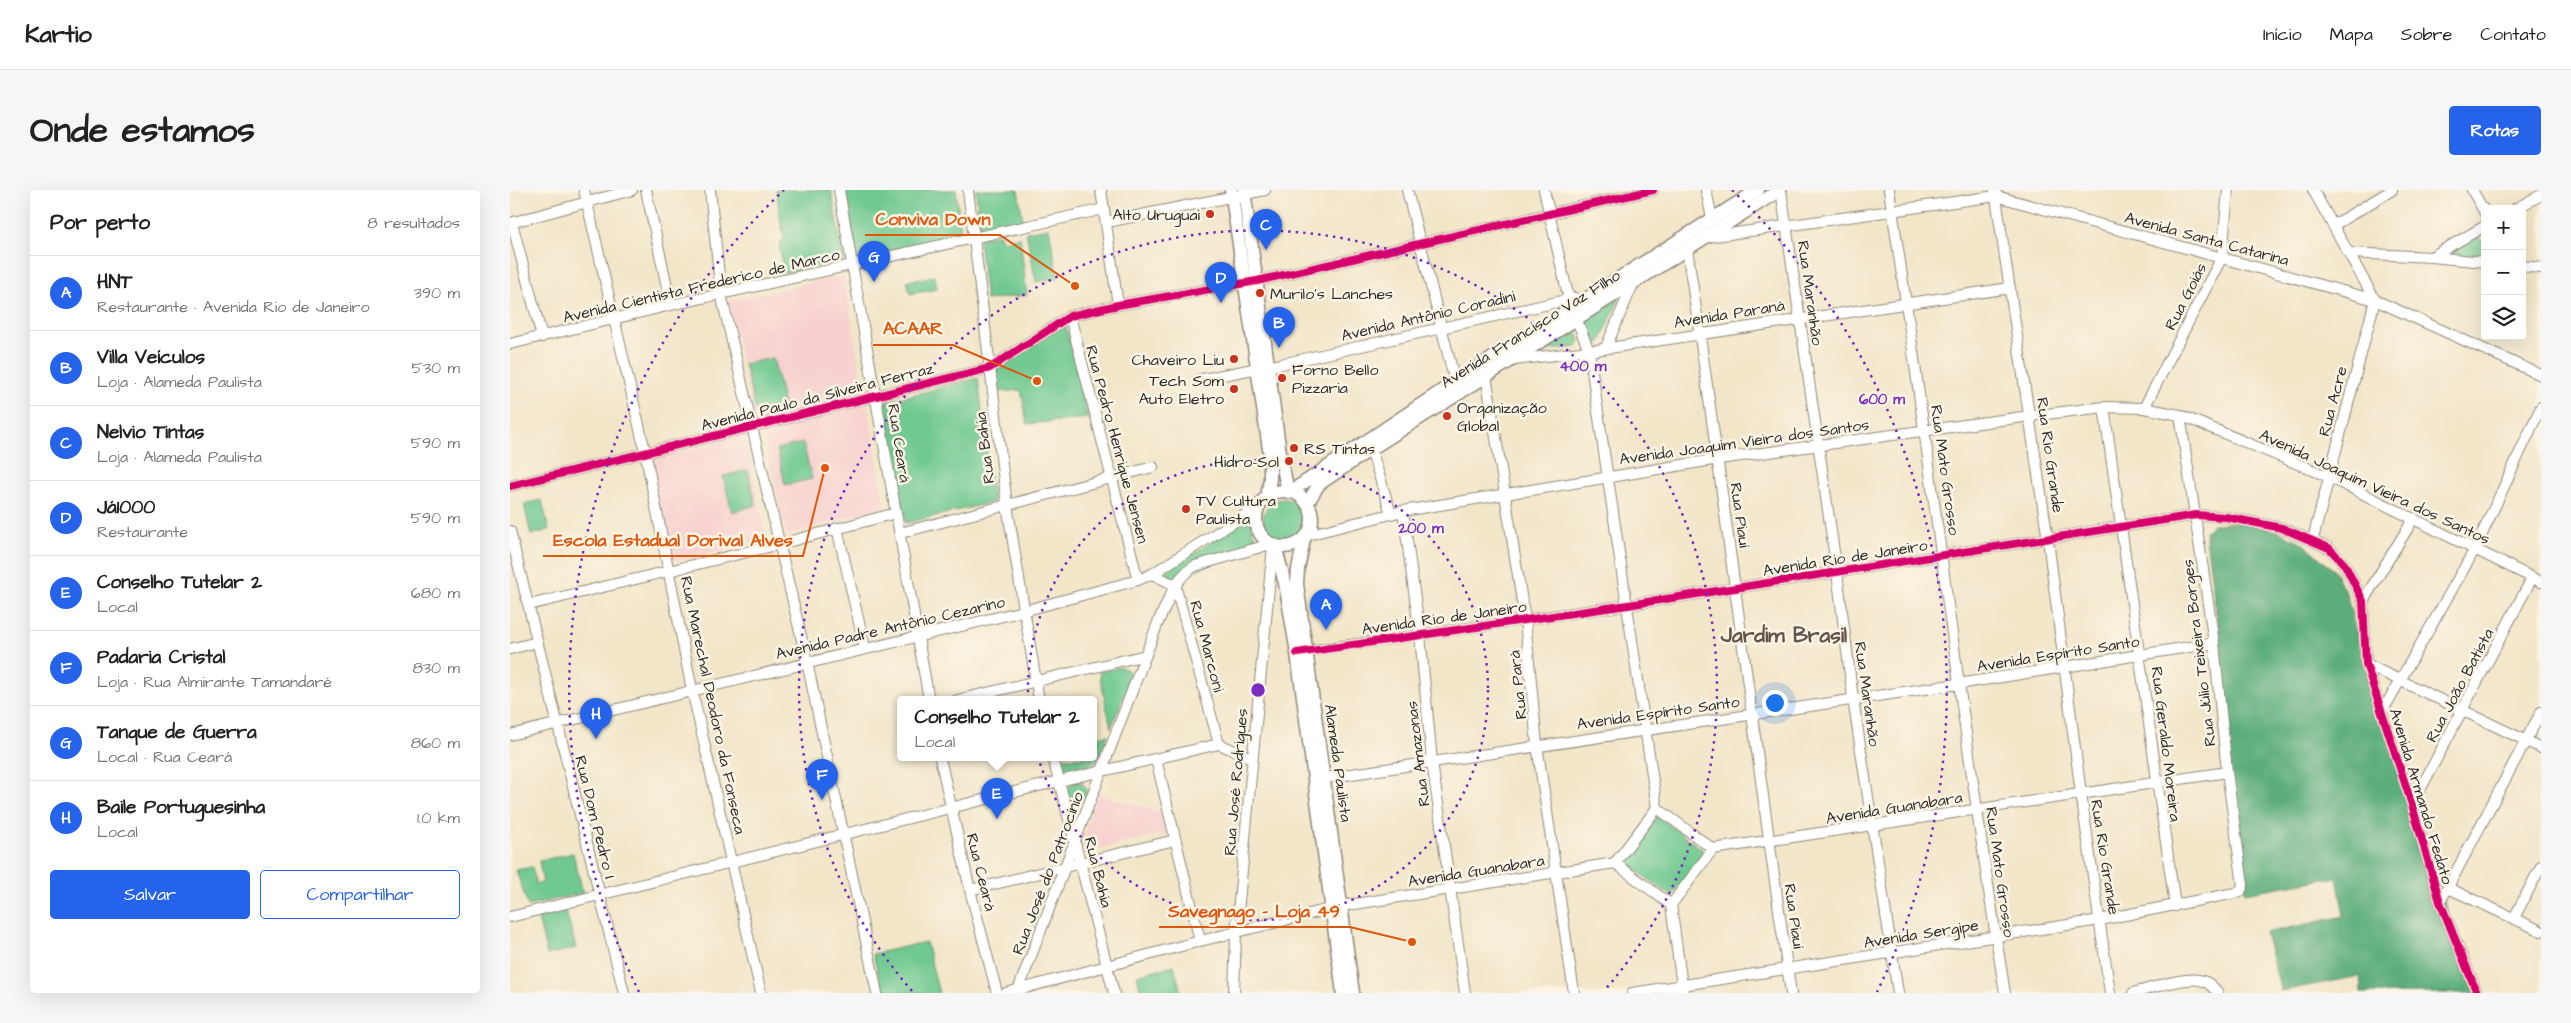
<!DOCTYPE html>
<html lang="pt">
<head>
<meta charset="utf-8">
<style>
	body { margin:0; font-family:"Architects Daughter",sans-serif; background:#f6f6f6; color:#222 }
	.controls { position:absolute; right:15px; top:15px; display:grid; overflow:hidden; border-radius:5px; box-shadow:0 5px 20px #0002 }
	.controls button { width:45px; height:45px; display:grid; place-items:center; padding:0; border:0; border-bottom:1px solid #e0e0e0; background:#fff; color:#222; font:25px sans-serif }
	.you { position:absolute; left:1264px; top:512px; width:18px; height:18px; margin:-12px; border:4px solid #fff; border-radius:50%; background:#1a73e8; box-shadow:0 0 0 8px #1a73e833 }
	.badge { display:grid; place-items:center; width:32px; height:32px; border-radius:50%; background:#2563eb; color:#fff; font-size:16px; font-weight:700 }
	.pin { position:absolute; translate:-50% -41px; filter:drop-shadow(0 1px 2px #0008) }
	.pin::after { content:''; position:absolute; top:26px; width:18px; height:15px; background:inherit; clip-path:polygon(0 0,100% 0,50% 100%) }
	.popup { position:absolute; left:387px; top:506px; width:200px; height:65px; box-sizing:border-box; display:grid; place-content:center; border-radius:5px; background:#fff; filter:drop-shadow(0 1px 4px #0005); font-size:16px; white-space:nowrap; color:#767676 }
	.popup b { font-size:19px; color:#222 }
	.popup::after { content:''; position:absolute; left:50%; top:100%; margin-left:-10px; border:10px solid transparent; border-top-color:#fff }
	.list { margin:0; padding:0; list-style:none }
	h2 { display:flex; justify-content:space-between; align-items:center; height:65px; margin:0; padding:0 20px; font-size:21px }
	h2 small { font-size:16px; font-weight:400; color:#767676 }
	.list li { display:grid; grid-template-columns:32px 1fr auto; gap:15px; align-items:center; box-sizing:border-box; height:75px; padding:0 20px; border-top:1px solid #e0e0e0 }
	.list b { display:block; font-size:19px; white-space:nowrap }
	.list p { margin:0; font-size:16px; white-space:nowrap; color:#767676 }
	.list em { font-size:16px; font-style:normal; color:#767676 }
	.actions { display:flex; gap:10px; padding:15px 20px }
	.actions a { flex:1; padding:11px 0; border:1px solid #2563eb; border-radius:5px; text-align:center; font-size:18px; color:#2563eb }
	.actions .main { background:#2563eb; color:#fff }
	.icon { flex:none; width:28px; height:28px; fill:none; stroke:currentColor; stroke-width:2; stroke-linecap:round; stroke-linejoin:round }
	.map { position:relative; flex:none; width:2031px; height:803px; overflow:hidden; border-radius:5px }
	header { display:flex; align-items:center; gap:30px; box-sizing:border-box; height:70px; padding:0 25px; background:#fff; border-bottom:1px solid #e0e0e0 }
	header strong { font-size:24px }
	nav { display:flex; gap:28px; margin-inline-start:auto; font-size:18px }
	.intro { display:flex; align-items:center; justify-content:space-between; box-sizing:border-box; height:120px; padding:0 30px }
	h1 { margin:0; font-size:35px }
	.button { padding:12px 22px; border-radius:5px; background:#2563eb; color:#fff; font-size:18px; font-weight:700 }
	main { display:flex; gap:30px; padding:0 30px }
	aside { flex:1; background:#fff; border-radius:5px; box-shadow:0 5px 20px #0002 }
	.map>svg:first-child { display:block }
	.built { fill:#f7d0cf }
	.green { fill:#6fc990; stroke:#4d7a5e }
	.forest { fill:#5bad7a; stroke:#436c52 }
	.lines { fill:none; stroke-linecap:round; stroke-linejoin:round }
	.minor-casing { stroke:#8e887a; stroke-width:12 }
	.major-casing { stroke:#8e887a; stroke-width:15 }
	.minor { stroke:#fff; stroke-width:10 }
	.major { stroke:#fff; stroke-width:12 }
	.cycleway-casing { stroke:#fcf5e5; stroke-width:11 }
	.cycleway { stroke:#d6006c; stroke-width:8 }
	.ring { fill:none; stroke:#7b2cbf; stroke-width:2.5; stroke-dasharray:2.5 5 }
	.poi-dot { fill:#c8321e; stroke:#fcf5e5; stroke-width:2 }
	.labels { text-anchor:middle; stroke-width:5; stroke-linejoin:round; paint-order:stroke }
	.poi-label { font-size:16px; fill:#2b2b2b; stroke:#fcf5e5; text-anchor:start }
	.street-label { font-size:16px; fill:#2b2b2b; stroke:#fcf5e5 }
	.district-label { font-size:21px; font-weight:bold; fill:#63534b; stroke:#fcf5e5 }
	.centre { fill:#7b2cbf; stroke:#fcf5e5; stroke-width:2.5 }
	.ring-label { font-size:15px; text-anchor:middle; font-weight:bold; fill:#7b2cbf; stroke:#fcf5e5; stroke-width:5; stroke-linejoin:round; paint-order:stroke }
	.leader { fill:none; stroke:#df570e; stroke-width:2 }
	.callout-dot { fill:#df570e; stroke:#fcf5e5; stroke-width:2 }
	.callout-label { font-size:18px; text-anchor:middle; font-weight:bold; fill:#df570e; stroke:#fcf5e5; stroke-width:5; stroke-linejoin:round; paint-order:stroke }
</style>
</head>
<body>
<header>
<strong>Kartio</strong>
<nav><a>Início</a><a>Mapa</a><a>Sobre</a><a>Contato</a></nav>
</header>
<div class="intro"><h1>Onde estamos</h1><a class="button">Rotas</a></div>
<main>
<aside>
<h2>Por perto<small>8 resultados</small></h2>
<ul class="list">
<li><span class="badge">A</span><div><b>HNT</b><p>Restaurante · Avenida Rio de Janeiro</p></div><em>390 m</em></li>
<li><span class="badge">B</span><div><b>Villa Veículos</b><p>Loja · Alameda Paulista</p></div><em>530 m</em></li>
<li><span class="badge">C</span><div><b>Nelvio Tintas</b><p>Loja · Alameda Paulista</p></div><em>590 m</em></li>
<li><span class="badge">D</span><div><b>Já1000</b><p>Restaurante</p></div><em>590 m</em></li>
<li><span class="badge">E</span><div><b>Conselho Tutelar 2</b><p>Local</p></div><em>680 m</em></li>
<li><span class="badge">F</span><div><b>Padaria Cristal</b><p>Loja · Rua Almirante Tamandaré</p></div><em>830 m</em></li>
<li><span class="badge">G</span><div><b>Tanque de Guerra</b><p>Local · Rua Ceará</p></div><em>860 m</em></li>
<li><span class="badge">H</span><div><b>Baile Portuguesinha</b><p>Local</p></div><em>1.0 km</em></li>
</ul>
<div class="actions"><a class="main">Salvar</a><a>Compartilhar</a></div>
</aside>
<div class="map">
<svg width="2031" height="803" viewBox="0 0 2031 803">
	<rect width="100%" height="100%" fill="#fcf5e5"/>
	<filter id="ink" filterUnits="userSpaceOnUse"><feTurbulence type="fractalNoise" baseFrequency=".02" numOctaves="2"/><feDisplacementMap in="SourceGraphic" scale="10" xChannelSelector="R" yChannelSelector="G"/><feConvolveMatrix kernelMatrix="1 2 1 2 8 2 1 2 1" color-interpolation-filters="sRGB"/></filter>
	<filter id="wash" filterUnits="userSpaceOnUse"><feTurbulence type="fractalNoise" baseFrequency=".0096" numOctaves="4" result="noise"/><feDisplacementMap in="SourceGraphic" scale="20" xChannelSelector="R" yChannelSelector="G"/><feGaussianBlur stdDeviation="1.12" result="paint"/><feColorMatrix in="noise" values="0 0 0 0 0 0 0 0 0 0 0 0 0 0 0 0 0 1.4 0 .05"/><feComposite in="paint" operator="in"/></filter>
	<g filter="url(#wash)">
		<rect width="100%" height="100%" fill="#f2e6c9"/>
		<g class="built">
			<path d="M334 85 353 200 244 227 219 111Z"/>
			<path d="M357 214 375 316 276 346 253 241Z"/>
			<path d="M234 245 257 350 161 372 137 271Z"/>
			<path d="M588 604 651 622 656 643 576 662 572 648Z"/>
		</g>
		<g class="green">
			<path d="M266 0H321L334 70 273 83 269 52 274 50Z"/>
			<path d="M336 0H446L451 43 347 69Z"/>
			<path d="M466 0H508L513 30 470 39Z"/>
			<path d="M539 38 548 88 526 92 516 42Z"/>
			<path d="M490 44 492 51 510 47 517 105 476 110 469 49Z"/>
			<path d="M1966 46 1975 52V70L1939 66V61Z"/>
			<path d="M425 86 427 99 400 104 397 91Z"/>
			<path d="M1110 107 1092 148 1089 153H1083L1075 130Z"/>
			<path d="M1063 135 1070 150 1067 157 1027 161Z"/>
			<path d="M552 136 556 137 578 228 517 234 511 200 487 202 484 182 487 177Z"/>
			<path d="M263 168 274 216 246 222 234 174Z"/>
			<path d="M468 188 483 312 396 333 375 212Z"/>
			<path d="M293 253 302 289 275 295 267 259Z"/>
			<path d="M238 280 246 315 222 322 213 286Z"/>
			<circle cx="774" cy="330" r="21"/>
			<path d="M32 310 39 340 21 345 14 314Z"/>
			<path d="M740 327 743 343 752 354 666 388 660 387 655 382Z"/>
			<path d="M611 477 618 480 620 489 601 538 589 482Z"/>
			<path d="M598 545C588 570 589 575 562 582L554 577 550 568H583V548Z"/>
			<circle cx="567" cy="602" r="10"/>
			<path d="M1147 626 1194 661 1162 706 1114 672Z"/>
			<path d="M63 663 73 703 18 716 6 680 22 677 26 694 33 693 29 671Z"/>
			<path d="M56 721 66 758 37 765 28 728Z"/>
			<path d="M416 752 429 803H373L363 764Z"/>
			<path d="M664 775 671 803H631L627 785Z"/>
		</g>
		<path class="forest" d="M1725 332 1767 341 1791 352 1824 380 1836 403 1854 474 1965 803H1851L1850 786 1771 801 1755 743 1834 726 1827 687 1735 703 1717 582 1710 451 1695 341 1703 335Z"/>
	</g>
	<g filter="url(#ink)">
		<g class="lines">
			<defs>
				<g id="minor">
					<path d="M74 0 135 261 182 500 251 803"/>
					<path d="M136 0 161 115"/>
					<path d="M200 0 211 104 297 472 367 803"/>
					<path d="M329 0 419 510"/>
					<path d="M458 0 497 315 529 510"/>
					<path d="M591 0 608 115"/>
					<path d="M897 0 945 192"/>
					<path d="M1034 0 1059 110 1079 161 1147 618"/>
					<path d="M1196 0 1202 28"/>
					<path d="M1271 0 1327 382 1343 509 1388 803"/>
					<path d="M1379 0C1421 267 1451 536 1495 803"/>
					<path d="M1962 0 1975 23"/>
					<path d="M1485 1 1538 350 1571 604 1600 803"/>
					<path d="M2005 19 2031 5"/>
					<path d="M597 32 755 0"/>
					<path d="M0 33 122 0"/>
					<path d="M2 33 32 147"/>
					<path d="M1824 35 1882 0"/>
					<path d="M1198 47 1486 6 1865 110 2031 185"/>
					<path d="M1177 59C1215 306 1244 555 1281 803"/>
					<path d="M1840 63 1921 67 1975 72"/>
					<path d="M1921 67 1975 36"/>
					<path d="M2012 76 2031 78"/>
					<path d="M560 126 628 390"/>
					<path d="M0 154 161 115 594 19"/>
					<path d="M1096 157 1124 92"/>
					<path d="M1004 170 1079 161 1500 98"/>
					<path d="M758 177 1065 108"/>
					<path d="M976 185 1015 430 1027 555 1064 803"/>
					<path d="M688 190 748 178"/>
					<path d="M1594 217 1665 716"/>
					<path d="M1634 218 1712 67 1718 0"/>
					<path d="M861 259 881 324"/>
					<path d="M0 296 480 178 560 126 608 115 747 91 1143 0"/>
					<path d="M893 321 910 445 922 572 955 803"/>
					<path d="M327 338 355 458"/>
					<path d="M0 341 114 803"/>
					<path d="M390 343 643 277"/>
					<path d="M797 345 893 321 1209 269 1520 226 1594 217 1634 218 1670 225 1817 286 2031 392"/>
					<path d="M1803 349 1865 110 1803 0"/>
					<path d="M642 384 665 395"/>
					<path d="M665 395 709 554"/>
					<path d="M1853 411 1904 328"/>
					<path d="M19 415 270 354 386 323"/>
					<path d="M0 459 27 452"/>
					<path d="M791 462 1118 415 1686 325 1716 327 1772 338 1819 358 1835 375 1853 411 1856 474 1902 615 1930 712 1967 803"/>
					<path d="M1856 474 2031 558"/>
					<path d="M447 510 636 465"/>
					<path d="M1872 522 1965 359 2031 217"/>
					<path d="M0 545 513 421 628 390 642 384 749 316"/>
					<path d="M430 568 460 700 487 803"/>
					<path d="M543 568 604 803"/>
					<path d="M646 569 690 751"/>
					<path d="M808 589 1448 494 1704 453"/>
					<path d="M1902 615 2022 388"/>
					<path d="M1147 618 1203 659 1717 582"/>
					<path d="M1105 673 1161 715 1203 659"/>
					<path d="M1938 698 2031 741"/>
					<path d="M460 700 665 650"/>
					<path d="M1930 712 2031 522"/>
					<path d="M1161 715 1173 803"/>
					<path d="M0 727 549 591 709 554 741 568"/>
					<path d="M2004 728 2031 676"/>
					<path d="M496 803 690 751 832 716 1105 673 1147 618"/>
					<path d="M507 803 649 430C659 410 665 387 685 376L761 354"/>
					<path d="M724 803 726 743 763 356"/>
					<path d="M1122 803 1590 730 1730 702 1733 695 1717 582 1704 453 1670 225"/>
					<path d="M1623 803C1640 799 1677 785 1693 791 1700 793 1704 798 1708 803"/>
				</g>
				<g id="major">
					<path d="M721 0 760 266V289L757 307"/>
					<path d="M734 0 770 263 778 302"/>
					<circle cx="774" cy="329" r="28"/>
					<path d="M780 302 945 192 1248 0"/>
					<path d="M797 314 809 294 861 259 1270 0"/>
					<path d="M794 349 788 379 787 394 843 803"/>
					<path d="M765 356 775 393 787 463 833 803"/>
				</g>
			</defs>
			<use href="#minor" class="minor-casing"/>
			<use href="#major" class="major-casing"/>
			<use href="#minor" class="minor"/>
			<use href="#major" class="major"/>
			<defs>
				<g id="cycleway">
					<path d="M0 296 480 178 560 126 608 115 747 91 1143 0"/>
					<path d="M787 463 1118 415 1686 325 1716 327 1772 338 1819 358 1835 375 1853 411 1856 474 1902 615 1930 712 1967 803"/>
				</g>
			</defs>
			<use href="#cycleway" class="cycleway-casing"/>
			<use href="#cycleway" class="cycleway"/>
		</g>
	</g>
	<g class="ring">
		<circle cx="748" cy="500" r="230"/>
		<path d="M402 801A459 459 0 1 1 1094 801"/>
		<path d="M129 802A689 689 0 0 1 274 0M1222 0A689 689 0 0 1 1367 802"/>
	</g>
	<g class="poi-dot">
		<circle cx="700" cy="24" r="5"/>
		<circle cx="750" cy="103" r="5"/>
		<circle cx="724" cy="169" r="5"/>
		<circle cx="772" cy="188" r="5"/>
		<circle cx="724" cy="199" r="5"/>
		<circle cx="937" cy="226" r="5"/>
		<circle cx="784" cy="258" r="5"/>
		<circle cx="779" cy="271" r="5"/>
		<circle cx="676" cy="319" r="5"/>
	</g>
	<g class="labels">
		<g class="poi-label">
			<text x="690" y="30" text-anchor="end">Alto Uruguai</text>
			<text x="760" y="109">Murilo's Lanches</text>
			<text x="714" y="175" text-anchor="end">Chaveiro Liu</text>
			<text x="782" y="185">Forno Bello<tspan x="782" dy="18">Pizzaria</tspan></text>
			<text x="714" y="196" text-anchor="end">Tech Som<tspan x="714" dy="18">Auto Eletro</tspan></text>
			<text x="947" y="223">Organização<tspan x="947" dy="18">Global</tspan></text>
			<text x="794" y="264">RS Tintas</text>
			<text x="769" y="277" text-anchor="end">Hidro-Sol</text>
			<text x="686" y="316">TV Cultura<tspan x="686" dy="18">Paulista</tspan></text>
		</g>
		<g class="street-label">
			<text transform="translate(1697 48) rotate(15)" y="6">Avenida Santa Catarina</text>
			<text transform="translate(191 95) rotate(-13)" y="6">Avenida Cientista Frederico de Marco</text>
			<text transform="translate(1301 103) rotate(82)" y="6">Rua Maranhão</text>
			<text transform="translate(1675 106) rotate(-63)" y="6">Rua Goiás</text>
			<text transform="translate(1219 123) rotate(-9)" y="6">Avenida Paraná</text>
			<text transform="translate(918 125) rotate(-13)" y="6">Avenida Antônio Coradini</text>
			<text transform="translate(1020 138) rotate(-32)" y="6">Avenida Francisco Vaz Filho</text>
			<text transform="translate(307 206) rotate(-14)" y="6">Avenida Paulo da Silveira Ferraz</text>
			<text transform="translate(1822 211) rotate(-75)" y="6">Rua Acre</text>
			<text transform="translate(1234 251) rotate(-8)" y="6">Avenida Joaquim Vieira dos Santos</text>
			<text transform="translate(390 253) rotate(81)" y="6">Rua Ceará</text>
			<text transform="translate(608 254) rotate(75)" y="6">Rua Pedro Henrique Jensen</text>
			<text transform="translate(474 258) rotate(-97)" y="6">Rua Bahia</text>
			<text transform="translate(1541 265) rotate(82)" y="6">Rua Rio Grande</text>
			<text transform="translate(1436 280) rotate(82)" y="6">Rua Mato Grosso</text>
			<text transform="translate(1865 296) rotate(25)" y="6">Avenida Joaquim Vieira dos Santos</text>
			<text transform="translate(1231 325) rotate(82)" y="6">Rua Piauí</text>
			<text transform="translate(1335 367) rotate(-9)" y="6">Avenida Rio de Janeiro</text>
			<text transform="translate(934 427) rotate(-8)" y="6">Avenida Rio de Janeiro</text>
			<text transform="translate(380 437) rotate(-13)" y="6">Avenida Padre Antônio Cezarino</text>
			<text transform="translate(698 456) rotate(75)" y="6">Rua Marconi</text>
			<text transform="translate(1548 463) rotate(-9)" y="6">Avenida Espírito Santo</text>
			<text transform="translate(1688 463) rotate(-97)" y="6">Rua Júlio Teixeira Borges</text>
			<text transform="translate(1007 495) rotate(-96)" y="6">Rua Pará</text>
			<text transform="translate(1949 495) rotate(-62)" y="6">Rua João Batista</text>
			<text transform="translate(1358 504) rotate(82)" y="6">Rua Maranhão</text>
			<text transform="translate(204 515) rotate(78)" y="6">Rua Marechal Deodoro da Fonseca</text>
			<text transform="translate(1148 522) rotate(-8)" y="6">Avenida Espírito Santo</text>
			<text transform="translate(1657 554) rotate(83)" y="6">Rua Geraldo Moreira</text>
			<text transform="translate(907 564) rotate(-97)" y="6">Rua Amazonas</text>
			<text transform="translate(829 573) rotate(82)" y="6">Alameda Paulista</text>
			<text transform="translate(725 592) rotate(-85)" y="6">Rua José Rodrigues</text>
			<text transform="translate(1912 606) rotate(73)" y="6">Avenida Armando Fedato</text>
			<text transform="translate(1384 617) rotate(-9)" y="6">Avenida Guanabara</text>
			<text transform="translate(86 627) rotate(76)" y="6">Rua Dom Pedro I</text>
			<text transform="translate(1596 667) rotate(81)" y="6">Rua Rio Grande</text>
			<text transform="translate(966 680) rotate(-9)" y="6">Avenida Guanabara</text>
			<text transform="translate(472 682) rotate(76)" y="6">Rua Ceará</text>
			<text transform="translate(589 682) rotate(76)" y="6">Rua Bahia</text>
			<text transform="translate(1491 682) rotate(82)" y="6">Rua Mato Grosso</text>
			<text transform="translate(537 683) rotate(-69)" y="6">Rua José do Patrocínio</text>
			<text transform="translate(1285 726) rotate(82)" y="6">Rua Piauí</text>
			<text transform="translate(1411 743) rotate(-9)" y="6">Avenida Sergipe</text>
		</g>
		<g class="district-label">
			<text x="1274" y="452">Jardim Brasil</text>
		</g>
	</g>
	<circle cx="748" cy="500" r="8" class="centre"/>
	<g class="ring-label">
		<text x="1073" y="181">400 m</text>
		<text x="1372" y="214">600 m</text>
		<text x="911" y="343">200 m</text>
	</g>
	<path class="leader" d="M565 96L490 45H355M527 191L443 155H363M315 278L293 366H33M902 752L840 737H649"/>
	<g class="callout-dot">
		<circle cx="565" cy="96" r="5"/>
		<circle cx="527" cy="191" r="5"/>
		<circle cx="315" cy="278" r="5"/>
		<circle cx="902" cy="752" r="5"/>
	</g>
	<g class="callout-label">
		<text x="423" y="35">Conviva Down</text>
		<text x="403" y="144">ACAAR</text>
		<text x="163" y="356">Escola Estadual Dorival Alves</text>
		<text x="744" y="727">Savegnago - Loja 49</text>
	</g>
</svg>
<div class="controls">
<button>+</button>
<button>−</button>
<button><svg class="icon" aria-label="layers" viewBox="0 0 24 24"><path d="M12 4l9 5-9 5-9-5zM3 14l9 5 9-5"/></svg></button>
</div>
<div class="you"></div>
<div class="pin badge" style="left:816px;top:440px">A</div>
<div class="pin badge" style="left:769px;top:158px">B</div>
<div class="pin badge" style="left:756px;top:60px">C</div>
<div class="pin badge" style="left:711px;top:113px">D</div>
<div class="pin badge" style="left:487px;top:629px">E</div>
<div class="popup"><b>Conselho Tutelar 2</b>Local</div>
<div class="pin badge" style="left:312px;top:610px">F</div>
<div class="pin badge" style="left:364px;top:92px">G</div>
<div class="pin badge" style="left:86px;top:549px">H</div>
</div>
</main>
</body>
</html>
